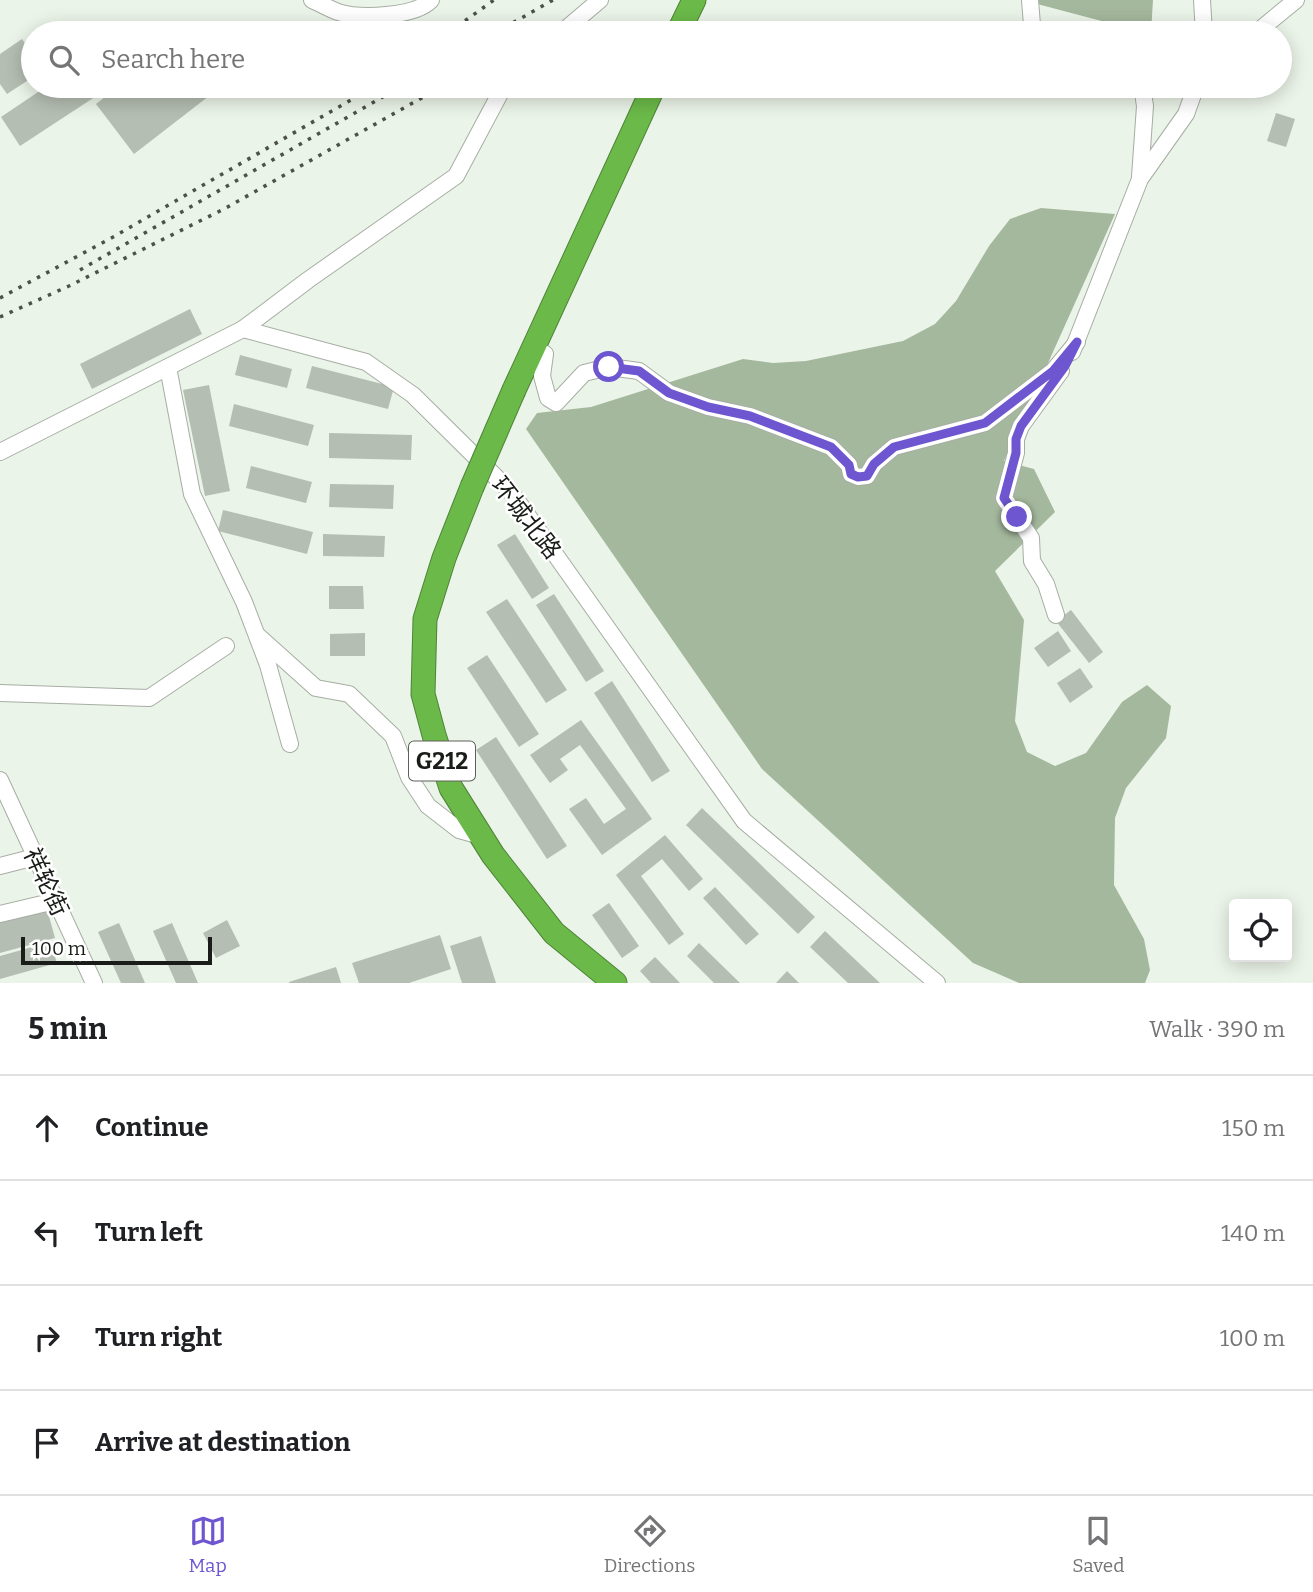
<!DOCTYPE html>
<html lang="en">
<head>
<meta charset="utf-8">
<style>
	body { margin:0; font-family:Bitter,"Noto Sans SC",serif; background:#f6f6f6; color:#202124 }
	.controls { position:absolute; right:21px; bottom:21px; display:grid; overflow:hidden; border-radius:7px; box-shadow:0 4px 18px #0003 }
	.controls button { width:63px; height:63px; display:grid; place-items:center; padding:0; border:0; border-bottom:2px solid #e0e0e0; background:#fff; color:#202124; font:35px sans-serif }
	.scale { position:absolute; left:21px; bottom:18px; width:191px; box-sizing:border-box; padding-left:7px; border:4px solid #191c18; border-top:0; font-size:19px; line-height:24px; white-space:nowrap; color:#191c18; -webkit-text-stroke:5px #fff; paint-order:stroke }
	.stop { position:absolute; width:21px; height:21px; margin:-16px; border:5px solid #6d56d0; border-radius:50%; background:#fff }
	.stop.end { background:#6d56d0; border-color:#fff; box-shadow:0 2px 7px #0008 }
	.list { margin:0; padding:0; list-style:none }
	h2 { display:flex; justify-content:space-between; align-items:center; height:91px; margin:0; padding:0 28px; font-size:30px }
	h2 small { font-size:23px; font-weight:400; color:#757577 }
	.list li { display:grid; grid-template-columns:46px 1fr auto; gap:21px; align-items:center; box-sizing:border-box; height:105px; padding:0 28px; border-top:2px solid #e0e0e0 }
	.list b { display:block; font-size:26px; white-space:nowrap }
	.list em { font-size:23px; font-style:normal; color:#757577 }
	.icon { flex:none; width:38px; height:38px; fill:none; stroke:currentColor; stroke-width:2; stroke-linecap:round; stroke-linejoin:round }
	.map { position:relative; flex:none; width:1313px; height:983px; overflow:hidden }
	.search { position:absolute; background:#fff; box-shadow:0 4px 18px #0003; left:21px; right:21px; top:21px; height:77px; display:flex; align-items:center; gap:18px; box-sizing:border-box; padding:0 24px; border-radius:38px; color:#757577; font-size:26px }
	.sheet { height:511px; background:#fff }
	nav { display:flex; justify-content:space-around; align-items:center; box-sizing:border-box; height:98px; border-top:2px solid #e0e0e0; background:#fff; font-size:19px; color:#757577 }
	nav a { display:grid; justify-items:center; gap:4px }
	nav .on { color:#6d56d0 }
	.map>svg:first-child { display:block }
	.forest { fill:#a4b89d }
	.building { fill:#b5beb2 }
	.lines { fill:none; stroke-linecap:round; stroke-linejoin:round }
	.minor-casing { stroke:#a6aea3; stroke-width:18 }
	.highway-casing { stroke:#4e8338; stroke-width:25 }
	.minor { stroke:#fff; stroke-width:16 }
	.highway { stroke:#6bba49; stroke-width:23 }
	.rail { stroke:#4c514b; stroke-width:3.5; stroke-dasharray:3.5 7; stroke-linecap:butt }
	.highway-bridge-casing { stroke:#4e8338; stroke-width:25; stroke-linecap:butt }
	.highway-bridge { stroke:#6bba49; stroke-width:23 }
	.route { stroke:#6d56d0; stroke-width:9 }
	.labels { text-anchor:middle; stroke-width:5; stroke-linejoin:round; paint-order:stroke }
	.shield { fill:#fff; stroke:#5e605d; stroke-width:2 }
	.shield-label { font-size:23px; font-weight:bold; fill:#191c18 }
	.street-label { font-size:24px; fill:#191c18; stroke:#fff }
</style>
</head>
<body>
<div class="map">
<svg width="1313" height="983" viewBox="0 0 1313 983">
	<rect width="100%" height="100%" fill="#ebf4e8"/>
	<g class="forest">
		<path d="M1022 0H1153L1151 33H1147Z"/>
		<path d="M1041 208 1115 214 1004 461 1034 469 1055 512 995 571 1024 620 1015 721 1027 752 1055 766 1086 753 1122 702 1147 685 1171 706 1166 738 1126 788 1115 818 1114 885 1144 939 1150 970 1145 983H1019L973 963 762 769 526 429 537 413 591 407 743 359 773 363 806 361 903 341 935 324 956 301 989 246 1010 219Z"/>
	</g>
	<g class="building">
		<path d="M22 39 33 55V77L7 94 0 84V54Z"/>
		<path d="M47 86H105L107 89 20 146 1 117Z"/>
		<path d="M119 86H201L209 96 134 154 96 104Z"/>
		<path d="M1276 113 1295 119 1286 147 1267 141Z"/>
		<path d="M190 309 202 334 92 389 80 364Z"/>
		<path d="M240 355 292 369 287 388 235 375Z"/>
		<path d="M312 366 394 387 388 409 306 388Z"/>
		<path d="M209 385 230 491 205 496 183 390Z"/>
		<path d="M234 404 314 425 308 446 229 426Z"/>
		<path d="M329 433 412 435 411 460 329 458Z"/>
		<path d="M251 466 312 482 306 503 246 488Z"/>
		<path d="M330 484 394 485 393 509 329 507Z"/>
		<path d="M223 510 313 532 307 554 218 531Z"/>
		<path d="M323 534 385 536 384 557 323 556Z"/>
		<path d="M515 534 549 588 532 599 497 545Z"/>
		<path d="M329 586H363L364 609H329Z"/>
		<path d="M554 594 604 671 586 682 536 605Z"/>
		<path d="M507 599 567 690 546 703 486 612Z"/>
		<path d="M1071 610 1103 652 1089 663 1056 621Z"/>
		<path d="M1058 631 1071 651 1048 667 1034 648Z"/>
		<path d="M365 633V656H330V634Z"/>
		<path d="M487 655 539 734 519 747 467 668Z"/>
		<path d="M1080 668 1093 687 1070 703 1057 683Z"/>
		<path d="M612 681 670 771 652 782 594 693Z"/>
		<path d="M581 720 652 819 602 855 569 809 586 798 604 824 626 809 580 745 560 759 568 770 550 783 530 755Z"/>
		<path d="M496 737 567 846 547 859 476 750Z"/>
		<path d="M702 808 815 917 798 934 686 825Z"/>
		<path d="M665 835 703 879 689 891 662 859 641 876 684 934 669 945 616 875Z"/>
		<path d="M715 887 759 934 746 945 703 898Z"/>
		<path d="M609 903 639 946 622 958 592 915Z"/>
		<path d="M47 909 55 938 0 953V922Z"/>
		<path d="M227 920 240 946 216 958 203 933Z"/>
		<path d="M119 923 145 983H121L98 932Z"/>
		<path d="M172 923 198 983H176L153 931Z"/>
		<path d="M825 931 880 983H848L810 947Z"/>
		<path d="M440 935 451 969 409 983H359L352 963Z"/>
		<path d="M481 936 496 983H462L450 946Z"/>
		<path d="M50 942 57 963 0 979V956Z"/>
		<path d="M699 943 740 983H714L687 956Z"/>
		<path d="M655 957 680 983H651L640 971Z"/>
		<path d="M336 967 341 983H289V982Z"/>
		<path d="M787 971 799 983H776Z"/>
	</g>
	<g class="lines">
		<defs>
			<g id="minor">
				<path d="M312 0C321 4 330 9 338 12 360 19 415 17 431 0"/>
				<path d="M1030 0 1032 25 1040 33"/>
				<path d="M1202 0 1204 33"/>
				<path d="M561 33 600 0"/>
				<path d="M1256 33 1296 0"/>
				<path d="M1140 177 1145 106 1142 86"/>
				<path d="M243 329 308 280 456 176 504 86"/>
				<path d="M534 346 545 354 542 376 548 398 556 403 584 373 609 367 639 371 669 393 708 407 750 416 831 447 849 465 851 474 858 477 867 476 874 464 894 447 985 423 1053 371 1077 342"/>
				<path d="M1072 352 1140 179 1186 114 1196 86"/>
				<path d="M168 367 192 494 244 602 268 665 290 744"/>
				<path d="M0 452 243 329 366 362 413 395 511 492 744 821 937 983"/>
				<path d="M1056 615 1046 584 1032 561 1031 538 1004 498 1016 453V439L1021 426 1061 371"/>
				<path d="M258 636 316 688 349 694 393 736 409 777 428 806 459 830 481 836"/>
				<path d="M0 693 149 698 226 646"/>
				<path d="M0 780 94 983"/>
				<path d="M0 866 35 857"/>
				<path d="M0 914 55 901"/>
			</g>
			<g id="highway">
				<path d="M678 33 694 0"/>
				<path d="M514 390 654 86"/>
				<path d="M472 487 444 558 425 619 423 694 434 735 451 788 493 855 554 933 615 983"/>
			</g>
		</defs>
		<use href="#minor" class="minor-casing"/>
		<use href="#highway" class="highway-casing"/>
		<use href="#minor" class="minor"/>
		<use href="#highway" class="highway"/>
		<g class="rail">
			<path d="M448 33 494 0"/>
			<path d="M495 33 553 0"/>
			<path d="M80 270 402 86"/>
			<path d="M0 298 115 236 375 86"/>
			<path d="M0 317 69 286 224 209 443 86"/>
		</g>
		<defs>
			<path id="highway-bridge" d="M472 487 514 390"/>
		</defs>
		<use href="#highway-bridge" class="highway-bridge-casing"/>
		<use href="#highway-bridge" class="highway-bridge"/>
	</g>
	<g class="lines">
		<path class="route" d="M609 367 639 371 669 393 708 407 750 416 831 447 849 465 851 474 858 477 867 476 874 464 894 447 985 423 1053 371 1077 342 1065 366 1021 426 1016 439V453L1004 498 1017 517"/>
	</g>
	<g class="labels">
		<rect class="shield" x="409" y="741.5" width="66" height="39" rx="5"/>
		<g class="shield-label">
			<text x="442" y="769">G212</text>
		</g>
		<g class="street-label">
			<text transform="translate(526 518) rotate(52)" y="8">环城北路</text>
			<text transform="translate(46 882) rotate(65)" y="8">祥轮街</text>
		</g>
	</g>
</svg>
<div class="controls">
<button><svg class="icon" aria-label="locate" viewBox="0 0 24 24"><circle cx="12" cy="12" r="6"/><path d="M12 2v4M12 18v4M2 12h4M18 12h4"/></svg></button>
</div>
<div class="scale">100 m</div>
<div class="stop" style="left:609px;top:367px"></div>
<div class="stop end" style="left:1017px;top:517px"></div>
<div class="search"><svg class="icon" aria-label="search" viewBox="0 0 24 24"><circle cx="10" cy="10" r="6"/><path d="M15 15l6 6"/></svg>Search here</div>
</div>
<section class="sheet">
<h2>5 min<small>Walk · 390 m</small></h2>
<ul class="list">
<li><svg class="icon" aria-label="ahead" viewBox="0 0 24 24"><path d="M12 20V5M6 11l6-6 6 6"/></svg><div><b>Continue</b></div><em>150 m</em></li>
<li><svg class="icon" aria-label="left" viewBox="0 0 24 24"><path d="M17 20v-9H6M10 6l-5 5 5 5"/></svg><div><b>Turn left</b></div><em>140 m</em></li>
<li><svg class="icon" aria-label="right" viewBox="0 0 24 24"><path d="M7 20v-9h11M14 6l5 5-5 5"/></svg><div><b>Turn right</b></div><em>100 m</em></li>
<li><svg class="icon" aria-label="arrive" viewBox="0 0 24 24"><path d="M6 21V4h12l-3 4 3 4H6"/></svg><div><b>Arrive at destination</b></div></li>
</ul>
</section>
<nav>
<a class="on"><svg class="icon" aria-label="map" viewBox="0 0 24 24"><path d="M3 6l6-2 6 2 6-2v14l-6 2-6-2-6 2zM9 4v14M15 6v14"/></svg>Map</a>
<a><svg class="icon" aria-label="directions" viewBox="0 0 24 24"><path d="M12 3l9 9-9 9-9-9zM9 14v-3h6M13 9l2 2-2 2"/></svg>Directions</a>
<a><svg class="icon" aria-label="saved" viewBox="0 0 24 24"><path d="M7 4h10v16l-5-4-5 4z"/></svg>Saved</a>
</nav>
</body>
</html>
